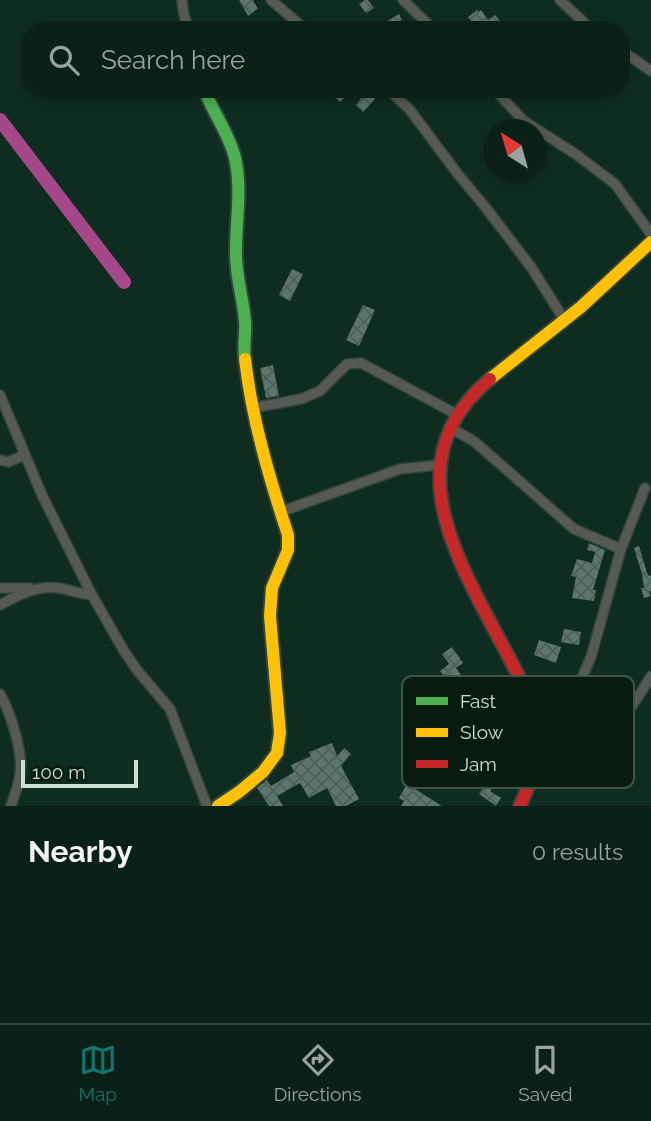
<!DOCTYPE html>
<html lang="en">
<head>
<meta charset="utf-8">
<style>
	body { margin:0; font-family:Raleway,sans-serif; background:#192e25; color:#f1f3f6 }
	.compass { position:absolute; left:483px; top:119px; width:63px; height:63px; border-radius:50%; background:#0b2118; box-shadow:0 4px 10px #0003; rotate:323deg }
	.scale { position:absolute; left:21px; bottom:18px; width:117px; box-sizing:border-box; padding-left:7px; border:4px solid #c9e1d3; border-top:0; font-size:19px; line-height:24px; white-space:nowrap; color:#c9e1d3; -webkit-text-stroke:5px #071b11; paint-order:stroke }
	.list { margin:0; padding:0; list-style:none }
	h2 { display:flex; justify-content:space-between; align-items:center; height:91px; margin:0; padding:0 28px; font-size:30px }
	h2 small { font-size:23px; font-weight:400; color:#9aa3a2 }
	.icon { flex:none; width:38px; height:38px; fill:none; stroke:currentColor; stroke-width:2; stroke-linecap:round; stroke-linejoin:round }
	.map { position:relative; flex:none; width:651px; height:806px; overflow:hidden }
	.search { position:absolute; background:#0b2118; box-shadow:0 4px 10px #0003; left:21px; right:21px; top:21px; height:77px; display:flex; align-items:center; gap:18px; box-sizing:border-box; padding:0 24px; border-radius:28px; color:#9aa3a2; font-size:26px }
	.sheet { height:217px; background:#0b2118 }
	nav { display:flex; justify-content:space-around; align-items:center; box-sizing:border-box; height:98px; border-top:2px solid #2b3e37; background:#0b2118; font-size:19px; color:#9aa3a2 }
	nav a { display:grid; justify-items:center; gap:4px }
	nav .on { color:#0f766e }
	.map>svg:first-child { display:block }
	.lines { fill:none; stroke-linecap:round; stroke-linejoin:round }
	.river { stroke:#a4488a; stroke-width:14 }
	.building { fill:url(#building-cross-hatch) }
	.street-casing { stroke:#2f463c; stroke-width:12 }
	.fast-casing { stroke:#2f463c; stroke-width:16 }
	.slow-casing { stroke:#2f463c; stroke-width:16 }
	.jam-casing { stroke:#2f463c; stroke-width:16 }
	.street { stroke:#565a52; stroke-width:9 }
	.fast { stroke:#4caf50; stroke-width:12 }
	.slow { stroke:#ffc107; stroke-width:12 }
	.jam { stroke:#c62828; stroke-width:12 }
	.key { fill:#071b11; stroke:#41564b; stroke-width:2 }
	.key-label { font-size:19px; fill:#c9e1d3 }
</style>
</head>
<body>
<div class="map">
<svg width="651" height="806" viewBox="0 0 651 806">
	<defs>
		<pattern id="building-cross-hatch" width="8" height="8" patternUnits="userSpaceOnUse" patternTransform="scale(1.75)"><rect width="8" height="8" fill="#5c756d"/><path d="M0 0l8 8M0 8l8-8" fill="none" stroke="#4e5f58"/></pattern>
	</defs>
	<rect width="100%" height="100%" fill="#0f2c20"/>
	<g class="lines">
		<path class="river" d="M0 120 124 282"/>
	</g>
	<g class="building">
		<path d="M239 0H253L258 9 248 16Z"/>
		<path d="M364 0H368L374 8 366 13 359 4Z"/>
		<path d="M477 10 478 12 481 10 488 20 495 15 501 22 492 30H478L468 17Z"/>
		<path d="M399 14 402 20 396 24 400 30H391L386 22Z"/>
		<path d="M336 89H365L375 99 363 112 356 105 361 99 352 90 340 102 331 94Z"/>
		<path d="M292 269 303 274 290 301 279 295Z"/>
		<path d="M363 305 375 310 359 346 346 340Z"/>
		<path d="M273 365 279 396 266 398 260 368Z"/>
		<path d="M589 543 605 550 593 590H596L594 601 572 598 576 577 571 576 577 559 592 563 595 552 587 550Z"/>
		<path d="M639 546 648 576 651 575V591H649L651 596 644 598 641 588H644L642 574 634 548Z"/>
		<path d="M564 629 581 632 579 645 561 642Z"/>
		<path d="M539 640 561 647 556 663 534 655Z"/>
		<path d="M452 647 463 663 456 668 465 680 454 687 440 671 449 664 442 654Z"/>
		<path d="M332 743 337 756 344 748 351 754 341 766 359 799 346 806H336L327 788 309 798 300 783 277 796 283 806H269L257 788 267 780 271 786 294 772 291 765 311 756 309 752Z"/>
		<path d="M491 776 497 780 490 791 501 798 496 806 479 794Z"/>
		<path d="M407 784 442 806H401L404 801 399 798Z"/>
	</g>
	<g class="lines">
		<defs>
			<g id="street">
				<path d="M182 0 183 10 188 30"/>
				<path d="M271 0 306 30"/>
				<path d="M403 0 434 30"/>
				<path d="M560 0 592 30"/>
				<path d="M621 50 651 71"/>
				<path d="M388 89 410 110 457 173 486 208 531 267 565 321"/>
				<path d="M494 89 524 121 577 155 615 184 651 234"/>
				<path d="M0 395 42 495 92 595 124 651 137 670 170 709 207 806"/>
				<path d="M252 408 301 399 320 391 347 364 361 363 456 414"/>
				<path d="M449 427 475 442 574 529 621 549"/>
				<path d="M0 460 8 462 25 455"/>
				<path d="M280 512 400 469 439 465"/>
				<path d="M0 588H30"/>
				<path d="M0 605C18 595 37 585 59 588 70 590 81 594 92 595"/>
				<path d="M0 694C11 714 23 751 20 774 19 785 14 796 11 806"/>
				<path d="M538 755 551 738 568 710 591 657 621 549 645 488"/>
				<path d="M531 780C547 773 566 767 581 758 612 737 632 708 651 676"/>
			</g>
			<path id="fast" d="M204 89C213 113 229 133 235 158 242 189 236 219 236 250 235 274 243 297 245 321 246 333 243 346 245 359"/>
			<g id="slow">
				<path d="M490 379 581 307 651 242"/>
				<path d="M218 806 239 792 263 772 277 753 280 733 270 616 272 588 288 550V535C269 477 252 419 245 359"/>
			</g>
			<path id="jam" d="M490 379C398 456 452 550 497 635 513 665 531 695 536 729 541 756 531 781 520 806"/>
		</defs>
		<use href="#street" class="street-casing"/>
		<use href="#fast" class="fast-casing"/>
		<use href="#slow" class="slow-casing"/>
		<use href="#jam" class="jam-casing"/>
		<use href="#street" class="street"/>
		<use href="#fast" class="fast"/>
		<use href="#slow" class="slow"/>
		<use href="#jam" class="jam"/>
	</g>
	<rect x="402" y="676" width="232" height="112" rx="10" class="key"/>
	<rect x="416" y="697" width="32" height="8" fill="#4caf50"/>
	<rect x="416" y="728" width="32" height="9" fill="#ffc107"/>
	<rect x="416" y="760" width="32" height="8" fill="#c62828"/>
	<g class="key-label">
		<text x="460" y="708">Fast</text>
		<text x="460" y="739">Slow</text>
		<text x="460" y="771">Jam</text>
	</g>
</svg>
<svg class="compass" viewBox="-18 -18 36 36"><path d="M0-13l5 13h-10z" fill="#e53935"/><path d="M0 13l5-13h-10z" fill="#9aa3a2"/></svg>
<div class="scale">100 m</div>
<div class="search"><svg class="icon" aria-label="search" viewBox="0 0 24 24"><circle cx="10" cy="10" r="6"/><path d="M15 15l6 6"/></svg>Search here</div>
</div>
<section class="sheet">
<h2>Nearby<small>0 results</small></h2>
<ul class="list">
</ul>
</section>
<nav>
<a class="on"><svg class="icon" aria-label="map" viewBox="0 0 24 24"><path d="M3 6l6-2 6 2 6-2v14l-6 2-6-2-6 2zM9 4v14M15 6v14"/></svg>Map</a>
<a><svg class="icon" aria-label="directions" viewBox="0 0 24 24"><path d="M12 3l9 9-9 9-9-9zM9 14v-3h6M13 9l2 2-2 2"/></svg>Directions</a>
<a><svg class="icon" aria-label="saved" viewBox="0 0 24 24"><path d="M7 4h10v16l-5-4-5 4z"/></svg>Saved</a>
</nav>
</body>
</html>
